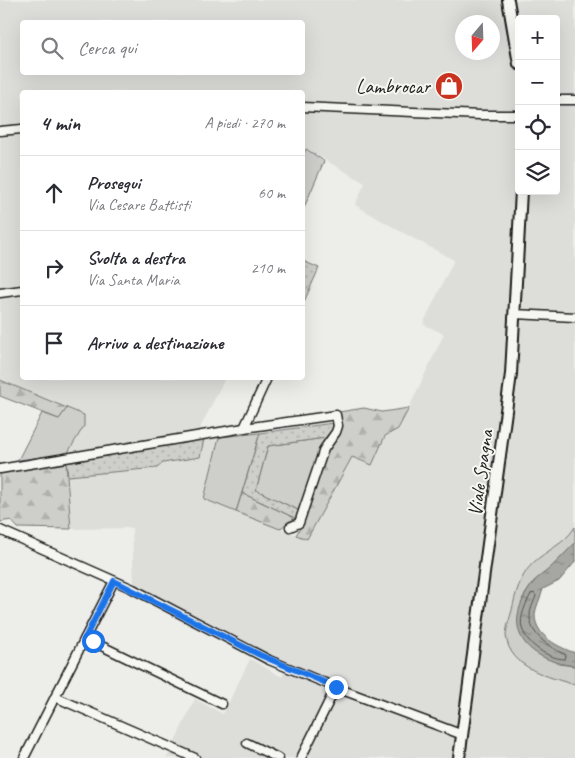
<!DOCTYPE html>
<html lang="it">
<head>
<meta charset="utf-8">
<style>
	body { margin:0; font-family:Caveat,sans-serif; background:#f7f7f7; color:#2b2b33 }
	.controls { position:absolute; right:15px; top:15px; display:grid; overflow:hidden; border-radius:5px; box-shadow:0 5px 20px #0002 }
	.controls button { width:45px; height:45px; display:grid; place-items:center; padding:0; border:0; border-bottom:1px solid #e1e1e2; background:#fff; color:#2b2b33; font:25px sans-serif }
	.compass { position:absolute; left:455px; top:15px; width:45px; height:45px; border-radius:50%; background:#fff; box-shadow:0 5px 20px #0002; rotate:199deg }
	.stop { position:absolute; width:15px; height:15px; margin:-11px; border:4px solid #1a73e8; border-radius:50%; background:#fff }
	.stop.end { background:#1a73e8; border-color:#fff; box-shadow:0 1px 5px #0008 }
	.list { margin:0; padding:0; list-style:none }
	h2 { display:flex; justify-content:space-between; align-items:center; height:65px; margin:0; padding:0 20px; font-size:21px }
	h2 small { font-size:16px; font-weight:400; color:#7c7c81 }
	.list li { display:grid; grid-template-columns:32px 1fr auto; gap:15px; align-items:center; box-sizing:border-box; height:75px; padding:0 20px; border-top:1px solid #e1e1e2 }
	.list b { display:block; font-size:19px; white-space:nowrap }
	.list p { margin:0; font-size:16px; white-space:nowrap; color:#7c7c81 }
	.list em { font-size:16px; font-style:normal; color:#7c7c81 }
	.icon { flex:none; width:28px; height:28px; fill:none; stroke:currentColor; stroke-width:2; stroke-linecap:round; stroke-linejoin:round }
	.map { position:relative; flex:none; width:575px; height:758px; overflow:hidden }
	.search { position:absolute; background:#fff; box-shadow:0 5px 20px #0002; left:20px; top:20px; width:285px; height:55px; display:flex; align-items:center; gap:12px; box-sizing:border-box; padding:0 18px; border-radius:5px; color:#7c7c81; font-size:19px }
	.panel { position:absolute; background:#fff; box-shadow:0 5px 20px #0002; left:20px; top:90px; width:285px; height:290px; border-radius:5px }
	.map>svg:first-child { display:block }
	.built { fill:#ddddda; fill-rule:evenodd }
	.grass { fill:#cececb; stroke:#757574 }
	.forest { fill:url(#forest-firs); stroke:#757574 }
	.park { fill:url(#park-dots); stroke:#757574 }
	.water { fill:url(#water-ripples); stroke:#6f6f6d }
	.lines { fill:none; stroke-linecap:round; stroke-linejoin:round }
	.shore { stroke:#535352; stroke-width:1 }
	.street-casing { stroke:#1c1c1c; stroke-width:11 }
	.secondary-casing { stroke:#1c1c1c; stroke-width:14 }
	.street { stroke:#f6f6f2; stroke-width:8 }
	.secondary { stroke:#f6f6f2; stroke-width:10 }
	.route { stroke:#1a73e8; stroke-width:6 }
	.labels { text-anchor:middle; stroke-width:4; stroke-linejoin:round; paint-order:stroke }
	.poi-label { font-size:20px; fill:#1c1c1c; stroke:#f6f6f2; text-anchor:end }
	.street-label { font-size:20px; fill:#1c1c1c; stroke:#f6f6f2 }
</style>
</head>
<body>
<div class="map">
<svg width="575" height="758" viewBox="0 0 575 758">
	<defs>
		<pattern id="forest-firs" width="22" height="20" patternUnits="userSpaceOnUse" patternTransform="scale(1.25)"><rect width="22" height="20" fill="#cececb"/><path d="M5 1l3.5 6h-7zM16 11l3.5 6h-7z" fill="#b0b0ae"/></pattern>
		<pattern id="park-dots" width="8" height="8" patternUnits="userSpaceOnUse" patternTransform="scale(1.25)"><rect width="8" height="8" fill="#cececb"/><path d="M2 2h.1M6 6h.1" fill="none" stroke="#b0b0ae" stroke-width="1.8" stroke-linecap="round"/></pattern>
		<pattern id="water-ripples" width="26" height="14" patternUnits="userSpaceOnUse" patternTransform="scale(1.25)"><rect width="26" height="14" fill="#a6a6a3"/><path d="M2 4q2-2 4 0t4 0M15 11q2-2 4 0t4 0" fill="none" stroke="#868684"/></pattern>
	</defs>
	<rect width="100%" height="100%" fill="#edede9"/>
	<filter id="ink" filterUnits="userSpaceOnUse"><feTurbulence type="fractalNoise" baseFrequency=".02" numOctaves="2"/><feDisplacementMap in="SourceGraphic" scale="10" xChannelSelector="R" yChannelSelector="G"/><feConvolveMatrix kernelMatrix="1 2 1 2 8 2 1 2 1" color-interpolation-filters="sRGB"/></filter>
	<g filter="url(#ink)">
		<path class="built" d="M0 0H575V527L569 537 531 564 524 574 514 599 506 635 536 671 575 685V758H167L195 699 223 714 250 659 282 677 287 665 134 586 132 528 71 529 68 476 157 468 163 463 199 457 204 440 68 462 67 454 84 426V415L0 380ZM519 19H556V191H519ZM22 22H302V72H22ZM462 22H492V52H462ZM22 92H302L303 155 306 149 365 183 355 205 398 230 454 260 423 324 444 334 399 429 385 436 372 465 352 457 307 539 204 499 221 428 200 432 201 426 225 378H22Z"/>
		<g class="grass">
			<path d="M306 149 324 161 303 210V155Z"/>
			<path d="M67 408 84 415V426L67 454 18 460 42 413 59 419Z"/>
			<path d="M260 433 236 512 204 499 219 437Z"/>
			<path d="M325 438 320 449 300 511 256 490 268 446Z"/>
			<path d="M575 527V543L551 568 534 581 522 599 558 664 575 666V685C550 677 510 669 506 636 506 628 510 618 512 610 515 595 520 576 532 564 546 550 564 545 575 527Z"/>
		</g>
		<g class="forest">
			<path d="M0 380 67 408 59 419 0 396Z"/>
			<path d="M364 408 382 412 409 408 398 429 385 436 372 465 352 457 307 539 296 535 302 525 328 450 340 432 342 426 339 412Z"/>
			<path d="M66 462 71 529 18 528 11 520 0 522V472L32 465Z"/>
			<path d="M242 493 297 519 289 521 280 529 236 512Z"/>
		</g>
		<g class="park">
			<path d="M303 261 319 268 303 304Z"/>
			<path d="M333 423V429L325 438 268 446 256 490 300 511 297 519 242 493 260 433Z"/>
			<path d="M204 439 200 457 163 463 157 468 68 476 66 462Z"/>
		</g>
		<path class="water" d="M575 543V562L559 581 543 589C541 597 535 608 535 616 536 637 559 647 575 653V666C525 660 499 628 533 583 537 577 545 573 550 568 559 560 567 551 575 543Z"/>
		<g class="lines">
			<path class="shore" d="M531 594 534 593 536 596C534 602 530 609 530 615 529 635 551 648 566 655L565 659C549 659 527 645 522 628 519 618 526 603 531 594Z"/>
			<defs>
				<g id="street">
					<path d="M556 100H575"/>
					<path d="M302 107 480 115H519"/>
					<path d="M0 131 22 129"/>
					<path d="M0 293 22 290"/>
					<path d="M514 314 575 317"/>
					<path d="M244 428 267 378"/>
					<path d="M0 469 244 428 336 415 338 426 336 432 324 449 299 523 290 527"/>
					<path d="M0 530 133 589 269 660 345 691 463 735"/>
					<path d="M85 638 222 704"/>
					<path d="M55 697 195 758"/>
					<path d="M247 743 278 758"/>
					<path d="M24 758 114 581"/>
					<path d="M301 758 336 687"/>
				</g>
				<g id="secondary">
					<path d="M508 0 519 64"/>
					<path d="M459 758 511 374 521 191"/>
				</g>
			</defs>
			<use href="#street" class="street-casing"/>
			<use href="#secondary" class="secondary-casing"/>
			<use href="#street" class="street"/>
			<use href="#secondary" class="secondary"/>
		</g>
	</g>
	<g class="lines" filter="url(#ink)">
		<path class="route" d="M93 641 85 638 114 581 260 655 336 687"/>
	</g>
	<defs>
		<symbol id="shop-disc" viewBox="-11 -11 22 22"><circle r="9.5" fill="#c8321e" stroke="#f6f6f2"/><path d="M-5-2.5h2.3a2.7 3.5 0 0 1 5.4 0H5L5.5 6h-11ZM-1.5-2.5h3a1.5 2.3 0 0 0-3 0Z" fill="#fff"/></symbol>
	</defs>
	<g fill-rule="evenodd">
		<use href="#shop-disc" x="433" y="70" width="32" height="32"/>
	</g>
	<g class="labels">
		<g class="poi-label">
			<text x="430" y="93">Lambrocar</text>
		</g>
		<g class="street-label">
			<text transform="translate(480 473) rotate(-82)" y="7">Viale Spagna</text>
		</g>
	</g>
</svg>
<div class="controls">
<button>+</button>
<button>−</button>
<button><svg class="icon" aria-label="locate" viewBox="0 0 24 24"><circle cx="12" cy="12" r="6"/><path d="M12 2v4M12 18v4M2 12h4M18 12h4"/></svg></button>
<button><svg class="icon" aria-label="layers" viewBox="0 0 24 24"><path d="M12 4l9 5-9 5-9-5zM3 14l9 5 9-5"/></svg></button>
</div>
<svg class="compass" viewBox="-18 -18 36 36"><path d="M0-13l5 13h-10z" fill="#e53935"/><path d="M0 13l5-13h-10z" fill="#7c7c81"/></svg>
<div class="stop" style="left:93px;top:641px"></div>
<div class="stop end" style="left:336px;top:687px"></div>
<div class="search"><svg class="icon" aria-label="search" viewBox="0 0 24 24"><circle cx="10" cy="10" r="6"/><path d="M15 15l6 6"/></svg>Cerca qui</div>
<section class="panel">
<h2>4 min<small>A piedi · 270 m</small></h2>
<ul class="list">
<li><svg class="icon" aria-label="ahead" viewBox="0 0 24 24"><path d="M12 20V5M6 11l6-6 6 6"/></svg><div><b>Prosegui</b><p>Via Cesare Battisti</p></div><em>60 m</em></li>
<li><svg class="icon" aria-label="right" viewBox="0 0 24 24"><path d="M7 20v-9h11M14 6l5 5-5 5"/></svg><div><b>Svolta a destra</b><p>Via Santa Maria</p></div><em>210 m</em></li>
<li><svg class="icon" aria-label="arrive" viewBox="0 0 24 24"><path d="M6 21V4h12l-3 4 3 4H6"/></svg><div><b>Arrivo a destinazione</b></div></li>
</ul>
</section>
</div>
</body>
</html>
